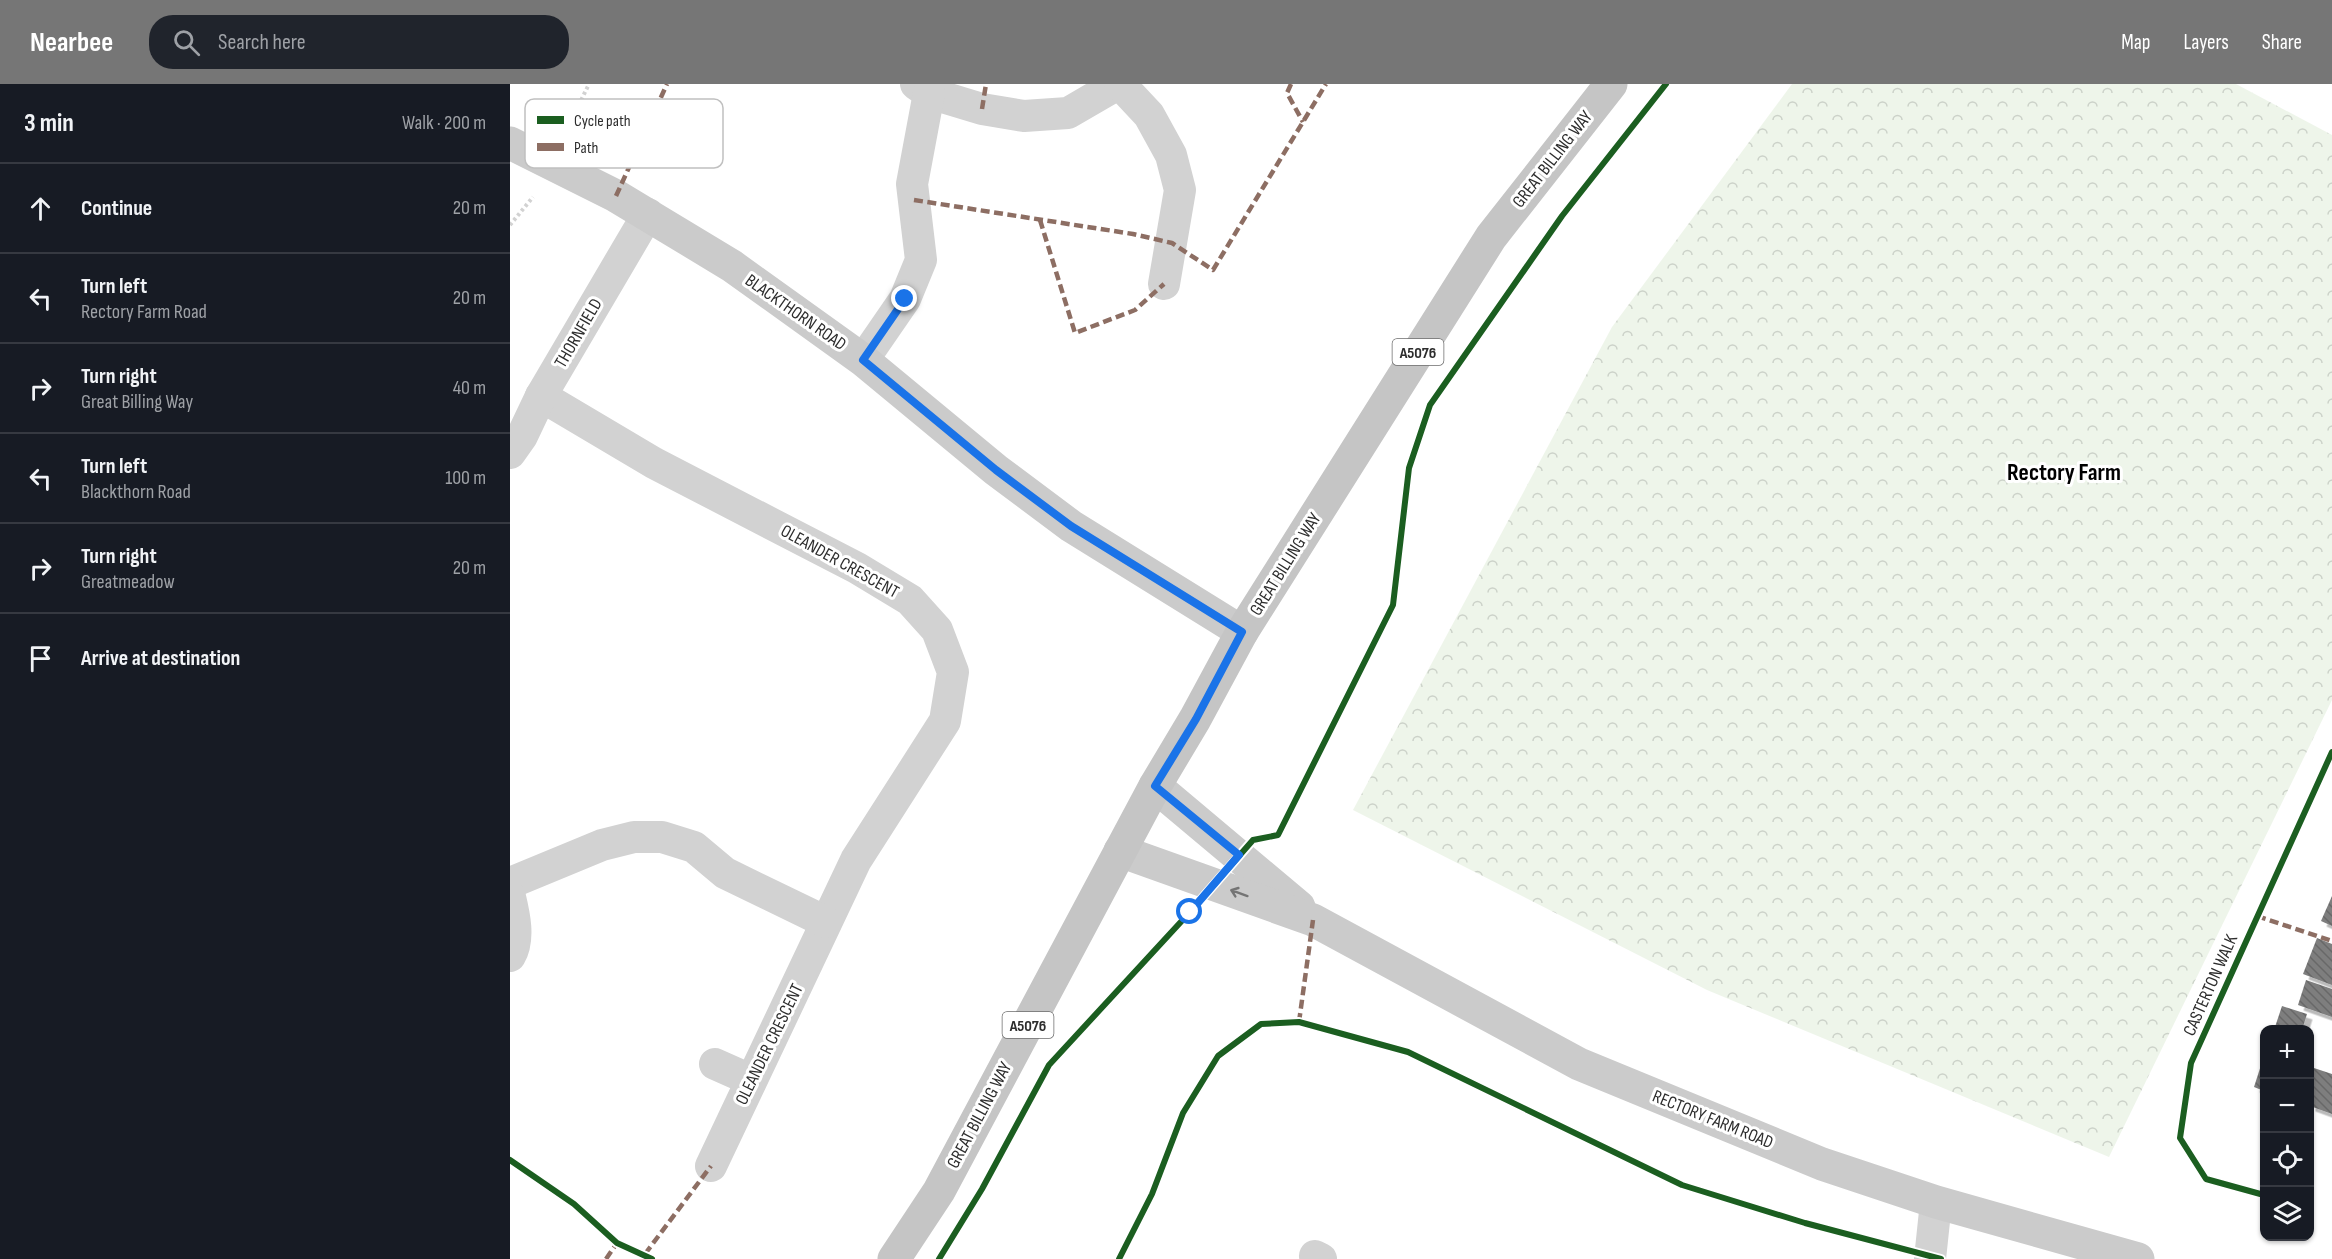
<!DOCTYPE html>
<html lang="en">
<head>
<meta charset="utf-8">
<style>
	body { margin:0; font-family:"Sofia Sans Condensed",sans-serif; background:#20242c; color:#f1f3f6 }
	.controls { position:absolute; right:18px; bottom:18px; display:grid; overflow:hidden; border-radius:12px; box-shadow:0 2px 4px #0004 }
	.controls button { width:54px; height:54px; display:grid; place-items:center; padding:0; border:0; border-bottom:2px solid #363941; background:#171b24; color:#f1f3f6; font:30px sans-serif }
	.stop { position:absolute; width:18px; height:18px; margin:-14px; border:4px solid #1a73e8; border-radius:50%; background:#fff }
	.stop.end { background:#1a73e8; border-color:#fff; box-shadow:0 2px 6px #0008 }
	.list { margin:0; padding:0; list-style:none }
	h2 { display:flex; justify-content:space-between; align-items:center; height:78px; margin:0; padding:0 24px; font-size:26px }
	h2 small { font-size:20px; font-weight:400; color:#9ea1a6 }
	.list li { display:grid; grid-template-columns:39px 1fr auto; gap:18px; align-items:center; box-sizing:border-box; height:90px; padding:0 24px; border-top:2px solid #363941 }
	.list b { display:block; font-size:22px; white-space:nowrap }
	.list p { margin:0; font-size:20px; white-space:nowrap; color:#9ea1a6 }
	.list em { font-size:20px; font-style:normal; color:#9ea1a6 }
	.icon { flex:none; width:33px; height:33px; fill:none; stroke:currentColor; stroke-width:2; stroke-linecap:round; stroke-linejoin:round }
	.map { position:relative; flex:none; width:1822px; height:1175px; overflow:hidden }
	header { display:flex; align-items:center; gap:36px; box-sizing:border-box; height:84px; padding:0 30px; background:#767676; color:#fff }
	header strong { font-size:28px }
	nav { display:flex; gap:33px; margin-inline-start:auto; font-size:21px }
	.search { width:420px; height:54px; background:#20242c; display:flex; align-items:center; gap:15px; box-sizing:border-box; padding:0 21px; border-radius:24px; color:#9ea1a6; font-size:22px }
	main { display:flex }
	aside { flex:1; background:#171b24 }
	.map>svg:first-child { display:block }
	.park { fill:url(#park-crowns) }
	.building { fill:url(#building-back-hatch); filter:url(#shadow) }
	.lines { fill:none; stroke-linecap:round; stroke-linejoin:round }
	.path { stroke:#d2d2d2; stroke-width:4; stroke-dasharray:3 3; stroke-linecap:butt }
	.street { stroke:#d2d2d2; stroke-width:32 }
	.secondary { stroke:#cbcbcb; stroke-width:33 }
	.primary { stroke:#c5c5c5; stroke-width:33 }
	.quiet { stroke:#8d6e63; stroke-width:4.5; stroke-dasharray:9 4.5; stroke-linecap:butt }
	.cycleway-casing { stroke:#fff; stroke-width:10 }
	.cycleway { stroke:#1b5e20; stroke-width:6 }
	.oneway { stroke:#747474 }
	.route { stroke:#1a73e8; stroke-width:8 }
	.labels { text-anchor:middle; stroke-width:6; stroke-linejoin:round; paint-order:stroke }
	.shield { fill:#fff; stroke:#6c6c6c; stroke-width:1.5 }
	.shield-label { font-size:16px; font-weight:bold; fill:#2d2d2d }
	.street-label { font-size:18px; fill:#2d2d2d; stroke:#fff }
	.district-label { font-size:24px; font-weight:bold; fill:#000; stroke:#fff }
	.key { fill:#fff; stroke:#c0c0c0; stroke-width:1.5 }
	.key-label { font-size:16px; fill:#2d2d2d }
</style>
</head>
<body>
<header>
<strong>Nearbee</strong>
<div class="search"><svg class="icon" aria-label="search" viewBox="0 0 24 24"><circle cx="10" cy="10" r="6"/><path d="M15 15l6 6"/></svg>Search here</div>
<nav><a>Map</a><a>Layers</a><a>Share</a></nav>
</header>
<main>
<aside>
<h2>3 min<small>Walk · 200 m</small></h2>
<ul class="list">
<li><svg class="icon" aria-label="ahead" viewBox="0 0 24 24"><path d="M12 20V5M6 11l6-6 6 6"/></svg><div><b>Continue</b></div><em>20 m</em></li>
<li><svg class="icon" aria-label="left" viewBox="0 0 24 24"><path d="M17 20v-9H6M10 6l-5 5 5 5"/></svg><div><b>Turn left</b><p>Rectory Farm Road</p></div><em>20 m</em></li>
<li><svg class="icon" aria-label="right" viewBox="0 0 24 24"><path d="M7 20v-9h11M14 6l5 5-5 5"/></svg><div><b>Turn right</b><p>Great Billing Way</p></div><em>40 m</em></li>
<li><svg class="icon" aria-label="left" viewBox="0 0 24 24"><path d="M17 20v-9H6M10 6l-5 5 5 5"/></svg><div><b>Turn left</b><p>Blackthorn Road</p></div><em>100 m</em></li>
<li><svg class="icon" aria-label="right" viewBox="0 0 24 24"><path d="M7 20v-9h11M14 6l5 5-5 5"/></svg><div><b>Turn right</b><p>Greatmeadow</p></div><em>20 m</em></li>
<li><svg class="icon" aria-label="arrive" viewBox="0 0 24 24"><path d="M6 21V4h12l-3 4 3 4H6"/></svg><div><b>Arrive at destination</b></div></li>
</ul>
</aside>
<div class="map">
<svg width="1822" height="1175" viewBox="0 0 1822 1175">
	<defs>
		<pattern id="park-crowns" width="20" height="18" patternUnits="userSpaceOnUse" patternTransform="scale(1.5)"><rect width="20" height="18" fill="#eef5ea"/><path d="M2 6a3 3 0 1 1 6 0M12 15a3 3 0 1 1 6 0" fill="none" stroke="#ccd2c9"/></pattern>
		<pattern id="building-back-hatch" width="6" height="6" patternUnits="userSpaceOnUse" patternTransform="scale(1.5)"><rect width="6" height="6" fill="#7e7e7e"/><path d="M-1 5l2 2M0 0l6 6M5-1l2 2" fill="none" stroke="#686868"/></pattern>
		<filter id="shadow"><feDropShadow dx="5.5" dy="5.5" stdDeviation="0" flood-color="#0004"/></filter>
	</defs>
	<rect width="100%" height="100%" fill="#fff"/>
	<path class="park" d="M1282 0H1726L1822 51V616L1599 1073 1197 906 843 726 1102 243Z"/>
	<g class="building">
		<path d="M1822 812V842L1811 837Z"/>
		<path d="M1807 854 1822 860V901L1793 890Z"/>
		<path d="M1796 896 1822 905V933L1788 921Z"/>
		<path d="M1772 922 1797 930 1792 946H1764Z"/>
		<path d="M1754 972V1007L1744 1003Z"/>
		<path d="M1801 983 1822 990V1030L1800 1022Z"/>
	</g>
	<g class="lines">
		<g class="path">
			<path d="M58 43 79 0"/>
			<path d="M0 141 23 113"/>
		</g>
		<g class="street">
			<path d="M406 0 419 9 472 25 514 32 558 29 608 0"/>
			<path d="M610 0 639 31 661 71 670 106 654 200"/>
			<path d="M353 276 395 215 411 176 402 100 419 9"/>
			<path d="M31 312 144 379 347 484 400 516 427 546 443 588 435 637 346 776 201 1082"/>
			<path d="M0 369 12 352 31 312 138 130"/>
			<path d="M0 799 92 761 124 753H152L184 763 215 789 316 838"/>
			<path d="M0 813C4 830 10 855 0 872"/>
			<path d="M205 980 241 996"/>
			<path d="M805 1172 811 1175"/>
			<path d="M1420 1175 1426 1118"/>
		</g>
		<g class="secondary">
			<path d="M0 59 106 112 222 182 353 276 486 386 561 442 732 548"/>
			<path d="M645 702 789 823"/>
			<path d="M610 767 803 836 1069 980 1312 1080 1426 1118 1628 1175"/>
		</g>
		<path class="primary" d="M384 1175 429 1107 645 702 685 635 732 548 981 153 1101 0"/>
		<g class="quiet">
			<path d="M781 0 777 9 793 38"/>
			<path d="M472 25 476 0"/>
			<path d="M106 112 157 0"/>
			<path d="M404 116 623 150 662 159 703 186 816 0"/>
			<path d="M530 136 565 249 625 226 654 200"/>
			<path d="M1747 832 1822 857"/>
			<path d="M789 938 803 836"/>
			<path d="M135 1170 201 1082"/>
			<path d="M96 1175 107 1159"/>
		</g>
		<defs>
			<g id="cycleway">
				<path d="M0 1076 64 1120 107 1159 142 1175"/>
				<path d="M1754 1111 1696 1095 1670 1054 1681 979 1822 668"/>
				<path d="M429 1175 472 1105 539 981 680 828 743 756 768 751 883 521 899 384 920 321 1052 132 1156 0"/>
				<path d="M609 1175 642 1110 673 1029 708 972 751 940 789 938 898 968 1172 1101 1295 1139 1431 1175"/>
			</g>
		</defs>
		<use href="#cycleway" class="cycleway-casing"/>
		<use href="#cycleway" class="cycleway"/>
	</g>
	<defs><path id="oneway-shaft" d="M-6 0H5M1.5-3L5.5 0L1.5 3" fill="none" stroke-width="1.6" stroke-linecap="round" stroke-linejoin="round" transform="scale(1.5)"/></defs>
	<use class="oneway" href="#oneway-shaft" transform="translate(729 809) rotate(-160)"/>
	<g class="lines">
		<path class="route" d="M395 215 353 276 486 386 561 442 732 548 686 635 645 702 729 771 680 828"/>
	</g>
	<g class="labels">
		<g class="shield">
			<rect x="882.5" y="255" width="51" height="26" rx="4.5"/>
			<rect x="492.5" y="928" width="51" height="26" rx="4.5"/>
		</g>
		<g class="shield-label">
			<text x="908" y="274">A5076</text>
			<text x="518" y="947">A5076</text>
		</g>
		<g class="street-label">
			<text transform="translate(1042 75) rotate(-52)" y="6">GREAT BILLING WAY</text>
			<text transform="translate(286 228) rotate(35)" y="6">BLACKTHORN ROAD</text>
			<text transform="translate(68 249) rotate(-60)" y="6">THORNFIELD</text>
			<text transform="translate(330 477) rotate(29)" y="6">OLEANDER CRESCENT</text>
			<text transform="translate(775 480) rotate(-58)" y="6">GREAT BILLING WAY</text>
			<text transform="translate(1700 901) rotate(-66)" y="6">CASTERTON WALK</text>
			<text transform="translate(259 960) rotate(-64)" y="6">OLEANDER CRESCENT</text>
			<text transform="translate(469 1031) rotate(-62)" y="6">GREAT BILLING WAY</text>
			<text transform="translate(1203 1035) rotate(22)" y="6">RECTORY FARM ROAD</text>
		</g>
		<g class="district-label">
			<text x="1554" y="396">Rectory Farm</text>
		</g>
	</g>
	<rect x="15" y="15" width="198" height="69" rx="9" class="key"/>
	<rect x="27" y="32" width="27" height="8" fill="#1b5e20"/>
	<rect x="27" y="59" width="27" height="8" fill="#8d6e63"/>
	<g class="key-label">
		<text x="64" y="42">Cycle path</text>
		<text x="64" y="69">Path</text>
	</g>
</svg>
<div class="controls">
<button>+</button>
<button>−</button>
<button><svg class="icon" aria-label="locate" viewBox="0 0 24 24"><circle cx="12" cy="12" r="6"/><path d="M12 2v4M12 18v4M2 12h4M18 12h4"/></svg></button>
<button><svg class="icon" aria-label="layers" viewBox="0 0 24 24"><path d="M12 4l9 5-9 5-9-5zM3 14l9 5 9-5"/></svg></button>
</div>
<div class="stop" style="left:680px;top:828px"></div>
<div class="stop end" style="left:395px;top:215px"></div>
</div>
</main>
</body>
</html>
